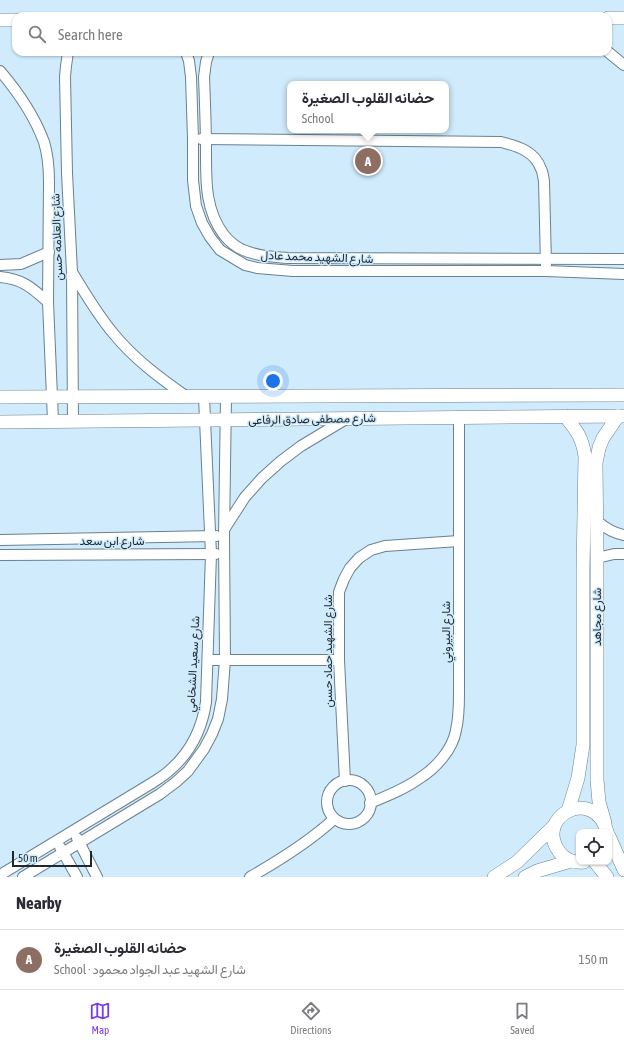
<!DOCTYPE html>
<html lang="en">
<head>
<meta charset="utf-8">
<style>
	body { margin:0; font-family:"Asap Condensed",Vazirmatn,sans-serif; background:#f2f2f3; color:#2b2b33 }
	.controls { position:absolute; right:12px; bottom:12px; display:grid; overflow:hidden; border-radius:8px; box-shadow:0 1px 3px #0004 }
	.controls button { width:36px; height:36px; display:grid; place-items:center; padding:0; border:0; border-bottom:1px solid #e1e1e2; background:#fff; color:#2b2b33; font:20px sans-serif }
	.scale { position:absolute; left:12px; bottom:10px; width:80px; box-sizing:border-box; padding-left:4px; border:2px solid #1e282e; border-top:0; font-size:11px; line-height:14px; white-space:nowrap; color:#1e282e; -webkit-text-stroke:3px #d0ebfc; paint-order:stroke }
	.you { position:absolute; left:273px; top:381px; width:14px; height:14px; margin:-10px; border:3px solid #fff; border-radius:50%; background:#1a73e8; box-shadow:0 0 0 6px #1a73e833 }
	.badge { display:grid; place-items:center; width:26px; height:26px; border-radius:50%; background:#7c3aed; color:#fff; font-size:13px; font-weight:700 }
	.pin { position:absolute; translate:-50% -50%; border:2px solid #fff; box-shadow:0 1px 4px #0006 }
	.popup { position:absolute; left:287px; top:81px; width:162px; height:52px; box-sizing:border-box; display:grid; place-content:center; border-radius:8px; background:#fff; filter:drop-shadow(0 1px 3px #0005); font-size:13px; white-space:nowrap; color:#7c7c81 }
	.popup b { font-size:15px; color:#2b2b33 }
	.popup::after { content:''; position:absolute; left:50%; top:100%; margin-left:-8px; border:8px solid transparent; border-top-color:#fff }
	.list { margin:0; padding:0; list-style:none }
	h2 { display:flex; justify-content:space-between; align-items:center; height:52px; margin:0; padding:0 16px; font-size:17px }
	h2 small { font-size:13px; font-weight:400; color:#7c7c81 }
	.list li { display:grid; grid-template-columns:26px 1fr auto; gap:12px; align-items:center; box-sizing:border-box; height:60px; padding:0 16px; border-top:1px solid #e1e1e2 }
	.list b { display:block; font-size:15px; white-space:nowrap }
	.list p { margin:0; font-size:13px; white-space:nowrap; color:#7c7c81 }
	.list em { font-size:13px; font-style:normal; color:#7c7c81 }
	.icon { flex:none; width:22px; height:22px; fill:none; stroke:currentColor; stroke-width:2; stroke-linecap:round; stroke-linejoin:round }
	.map { position:relative; flex:none; width:624px; height:877px; overflow:hidden }
	.search { position:absolute; background:#fff; box-shadow:0 1px 3px #0004; left:12px; right:12px; top:12px; height:44px; display:flex; align-items:center; gap:10px; box-sizing:border-box; padding:0 14px; border-radius:12px; color:#7c7c81; font-size:15px }
	.sheet { height:112px; background:#fff }
	nav { display:flex; justify-content:space-around; align-items:center; box-sizing:border-box; height:56px; border-top:1px solid #e1e1e2; background:#fff; font-size:11px; color:#7c7c81 }
	nav a { display:grid; justify-items:center; gap:2px }
	nav .on { color:#7c3aed }
	.map>svg:first-child { display:block }
	.lines { fill:none; stroke-linecap:round; stroke-linejoin:round }
	.minor-casing { stroke:#698190; stroke-width:12 }
	.tertiary-casing { stroke:#698190; stroke-width:14 }
	.minor { stroke:#fff; stroke-width:10 }
	.tertiary { stroke:#fff; stroke-width:13 }
	.labels { text-anchor:middle; stroke-width:3; stroke-linejoin:round; paint-order:stroke }
	.street-label { font-size:12px; fill:#1e282e; stroke:#d0ebfc }
</style>
</head>
<body>
<div class="map">
<svg width="624" height="877" viewBox="0 0 624 877">
	<rect width="100%" height="100%" fill="#d0ebfc"/>
	<g class="lines">
		<defs>
			<g id="minor">
				<path d="M68 52 66 66 65 77 67 173 72 272 73 421"/>
				<path d="M186 52 189 61 191 77 193 139V180L196 206 202 223 210 237 220 250 245 265 257 268 293 271H546L624 274"/>
				<path d="M209 52 206 62 204 77C205 102 206 126 206 151 206 181 205 210 224 235 229 241 236 247 243 250 258 256 273 257 288 258L624 259"/>
				<path d="M608 52 624 65"/>
				<path d="M0 71C18 92 34 115 44 142 48 155 49 169 49 182L48 302 53 421"/>
				<path d="M201 139 501 142C517 146 535 151 541 169 543 172 543 177 544 181L546 265"/>
				<path d="M0 265 21 264 49 252"/>
				<path d="M72 272C85 293 97 314 113 333 134 359 160 378 187 397"/>
				<path d="M0 277C23 279 32 288 48 302"/>
				<path d="M597 521C605 528 613 533 624 535"/>
				<path d="M225 528 245 497 262 478 281 461 301 446 346 419"/>
				<path d="M0 540 216 536"/>
				<path d="M0 555 216 554"/>
				<path d="M597 558 614 554H624"/>
				<path d="M208 660H339"/>
				<circle cx="349" cy="802" r="22"/>
				<path d="M345 781 339 660V592L344 579 350 568 359 558 371 550 385 546 459 541"/>
				<path d="M370 803C387 796 405 789 420 778 436 768 453 749 456 730 459 718 459 705 459 693V417"/>
				<path d="M77 838 97 877"/>
				<path d="M60 847 77 877"/>
				<path d="M0 875 152 783C158 779 165 775 170 770 191 752 202 729 206 702L211 554 204 397"/>
				<path d="M23 877 160 794 176 782 188 771 204 749 212 734 218 719 222 699 225 660 224 536 226 397"/>
				<path d="M250 877C280 860 309 842 334 819"/>
			</g>
			<g id="tertiary">
				<path d="M608 18H624"/>
				<path d="M0 20H16"/>
				<path d="M0 397 624 395"/>
				<path d="M565 416C577 431 582 437 585 456L583 571V745L578 778 568 811"/>
				<path d="M0 422 624 416"/>
				<path d="M605 823 599 802 597 780V553L596 463 599 448 603 438 618 416"/>
				<path d="M609 836 624 870"/>
				<path d="M584 862C575 863 566 860 560 853 532 816 595 785 607 832"/>
				<path d="M595 862 607 877"/>
				<path d="M494 877 517 862 554 826"/>
				<path d="M525 877 537 871 571 861"/>
			</g>
		</defs>
		<use href="#minor" class="minor-casing"/>
		<use href="#tertiary" class="tertiary-casing"/>
		<use href="#minor" class="minor"/>
		<use href="#tertiary" class="tertiary"/>
	</g>
	<g class="labels">
		<g class="street-label">
			<text transform="translate(57 237) rotate(-92)" y="4">شارع العلامه حسن</text>
			<text transform="translate(317 257) rotate(2)" y="4">شارع الشهيد محمد عادل</text>
			<text transform="translate(312 419) rotate(-1)" y="4">شارع مصطفى صادق الرفاعى</text>
			<text x="112" y="545">شارع ابن سعد</text>
			<text transform="translate(597 617) rotate(-90)" y="4">شارع مجاهد</text>
			<text transform="translate(446 632) rotate(-90)" y="4">شارع البيروني</text>
			<text transform="translate(328 651) rotate(-90)" y="4">شارع الشهيد حماد حسن</text>
			<text transform="translate(193 664) rotate(-87)" y="4">شارع سعيد الشخامي</text>
		</g>
	</g>
</svg>
<div class="controls">
<button><svg class="icon" aria-label="locate" viewBox="0 0 24 24"><circle cx="12" cy="12" r="6"/><path d="M12 2v4M12 18v4M2 12h4M18 12h4"/></svg></button>
</div>
<div class="scale">50 m</div>
<div class="you"></div>
<div class="pin badge" style="left:368px;top:161px;background:#8d6e63">A</div>
<div class="popup"><b>حضانه القلوب الصغيرة</b>School</div>
<div class="search"><svg class="icon" aria-label="search" viewBox="0 0 24 24"><circle cx="10" cy="10" r="6"/><path d="M15 15l6 6"/></svg>Search here</div>
</div>
<section class="sheet">
<h2>Nearby<small></small></h2>
<ul class="list">
<li><span class="badge" style="background:#8d6e63">A</span><div><b>حضانه القلوب الصغيرة</b><p>School · شارع الشهيد عبد الجواد محمود</p></div><em>150 m</em></li>
</ul>
</section>
<nav>
<a class="on"><svg class="icon" aria-label="map" viewBox="0 0 24 24"><path d="M3 6l6-2 6 2 6-2v14l-6 2-6-2-6 2zM9 4v14M15 6v14"/></svg>Map</a>
<a><svg class="icon" aria-label="directions" viewBox="0 0 24 24"><path d="M12 3l9 9-9 9-9-9zM9 14v-3h6M13 9l2 2-2 2"/></svg>Directions</a>
<a><svg class="icon" aria-label="saved" viewBox="0 0 24 24"><path d="M7 4h10v16l-5-4-5 4z"/></svg>Saved</a>
</nav>
</body>
</html>
